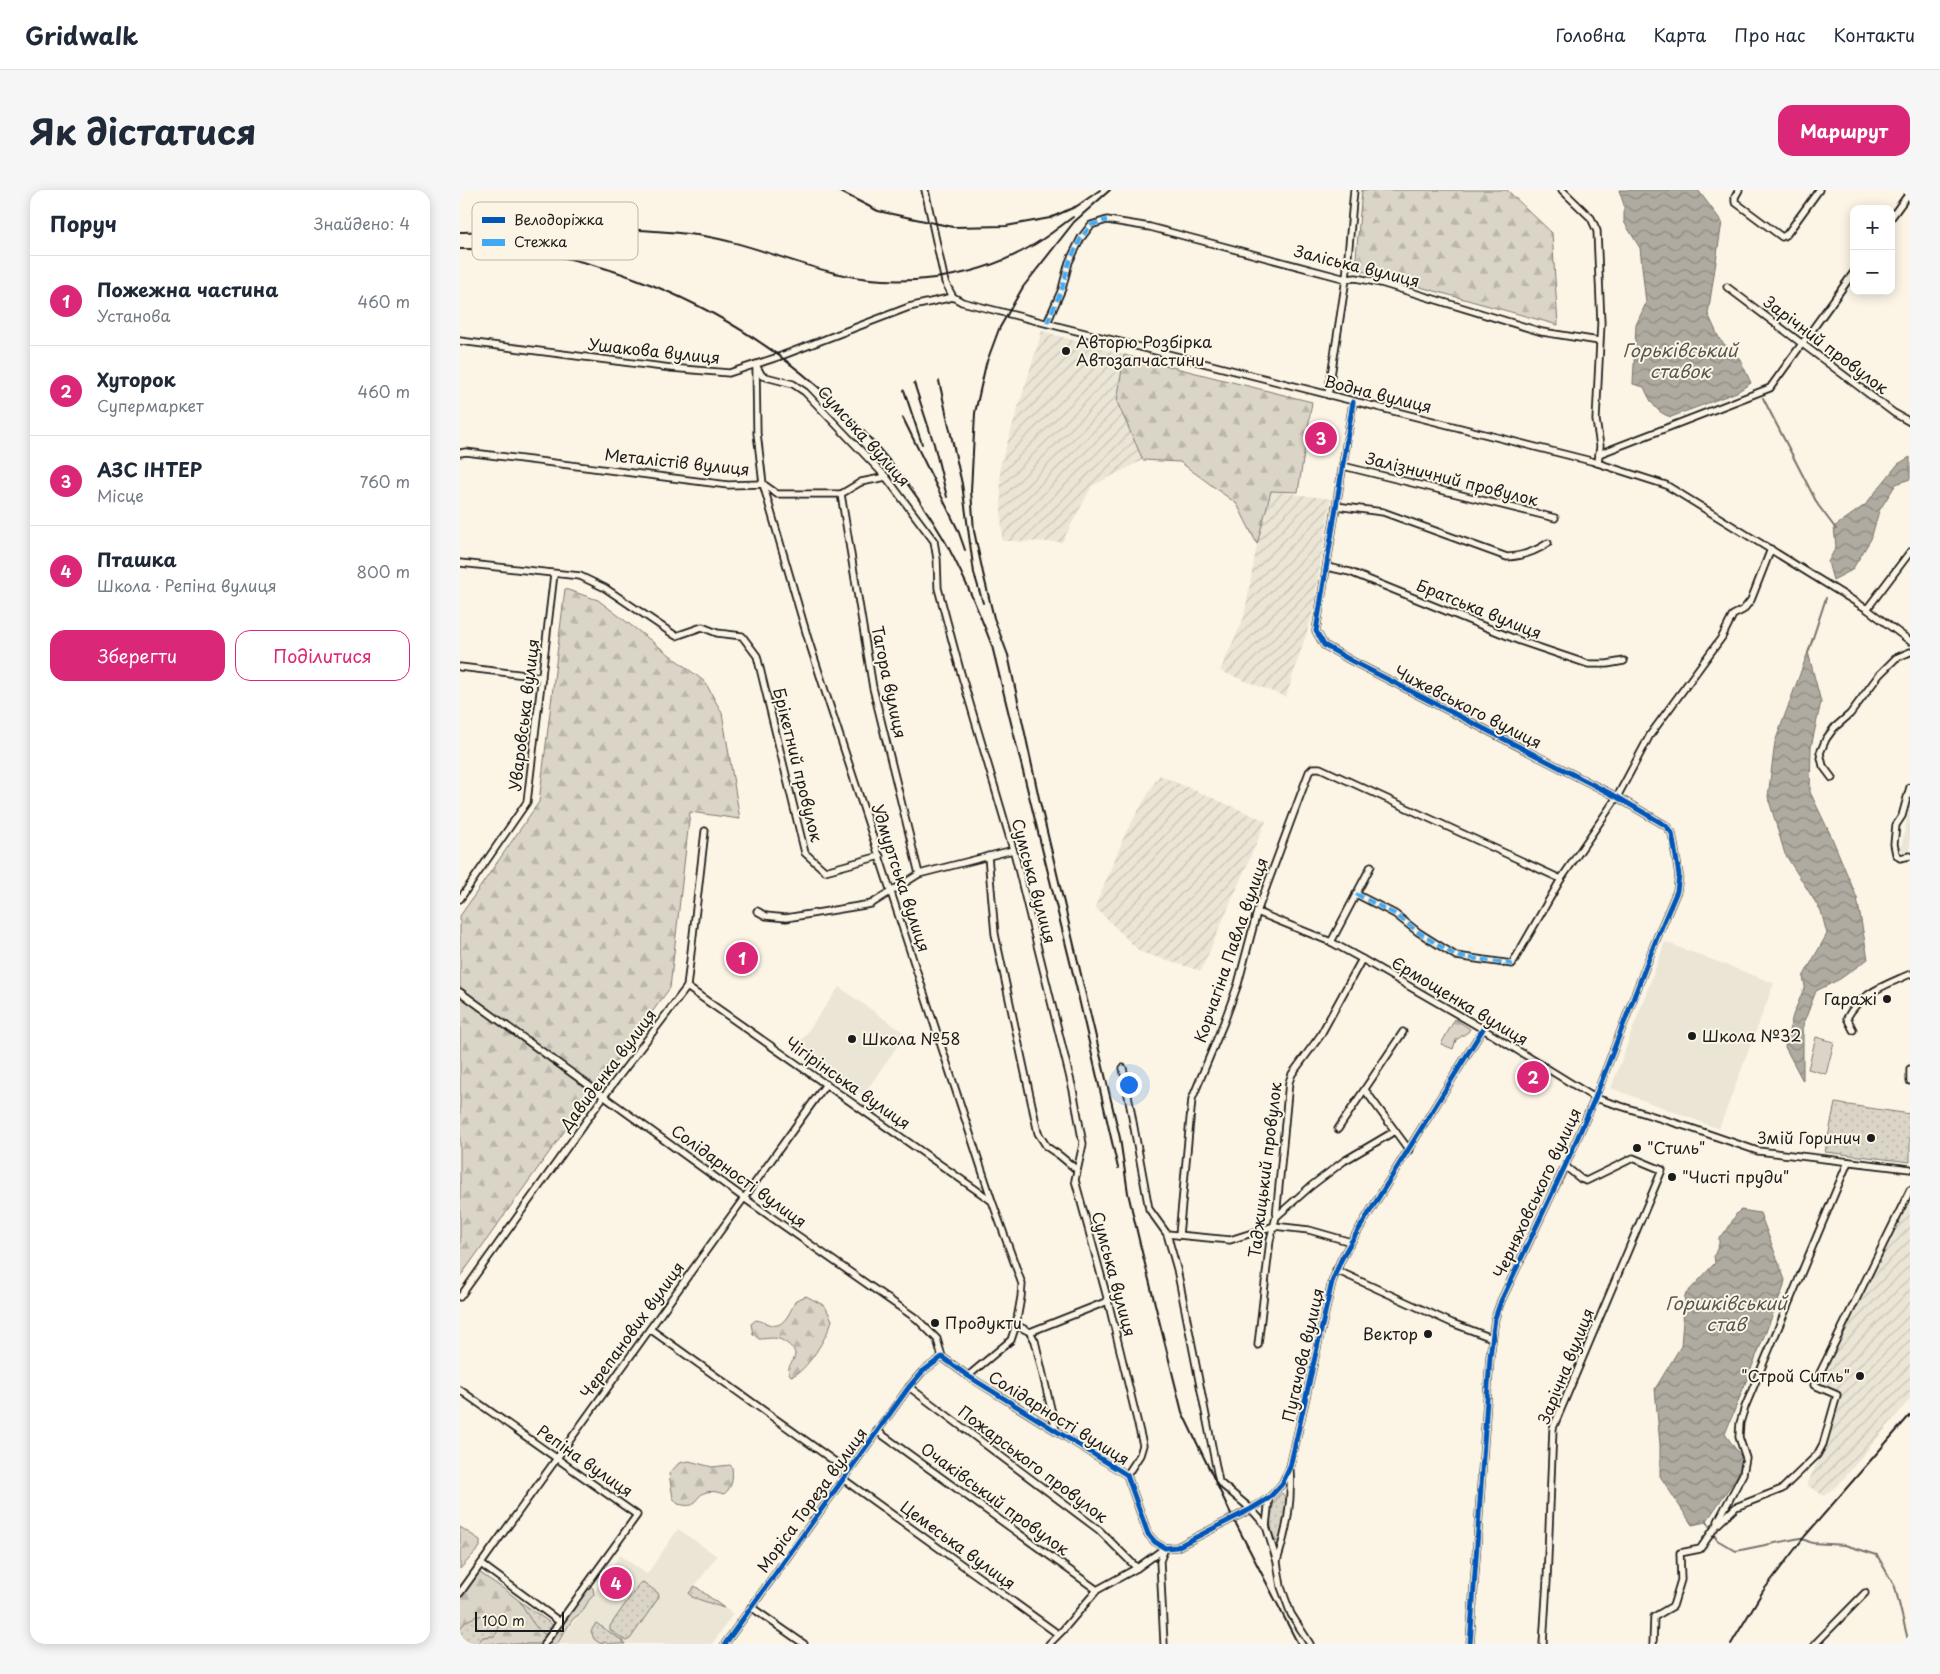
<!DOCTYPE html>
<html lang="uk">
<head>
<meta charset="utf-8">
<style>
	body { margin:0; font-family:"Playpen Sans",sans-serif; background:#f6f6f7; color:#1f2937 }
	.controls { position:absolute; right:15px; top:15px; display:grid; overflow:hidden; border-radius:10px; box-shadow:0 2px 12px #0003 }
	.controls button { width:45px; height:45px; display:grid; place-items:center; padding:0; border:0; border-bottom:1px solid #e0e1e3; background:#fff; color:#1f2937; font:25px sans-serif }
	.scale { position:absolute; left:15px; bottom:12px; width:89px; box-sizing:border-box; padding-left:5px; border:2px solid #1c1c1c; border-top:0; font-size:14px; line-height:18px; white-space:nowrap; color:#1c1c1c; -webkit-text-stroke:4px #fcf5e5; paint-order:stroke }
	.you { position:absolute; left:668px; top:894px; width:18px; height:18px; margin:-12px; border:4px solid #fff; border-radius:50%; background:#1a73e8; box-shadow:0 0 0 8px #1a73e833 }
	.badge { display:grid; place-items:center; width:32px; height:32px; border-radius:50%; background:#db2777; color:#fff; font-size:16px; font-weight:700 }
	.pin { position:absolute; translate:-50% -50%; border:2px solid #fff; box-shadow:0 1px 5px #0006 }
	.list { margin:0; padding:0; list-style:none }
	h2 { display:flex; justify-content:space-between; align-items:center; height:65px; margin:0; padding:0 20px; font-size:21px }
	h2 small { font-size:16px; font-weight:400; color:#747a83 }
	.list li { display:grid; grid-template-columns:32px 1fr auto; gap:15px; align-items:center; box-sizing:border-box; height:90px; padding:0 20px; border-top:1px solid #e0e1e3 }
	.list b { display:block; font-size:19px; white-space:nowrap }
	.list p { margin:0; font-size:16px; white-space:nowrap; color:#747a83 }
	.list em { font-size:16px; font-style:normal; color:#747a83 }
	.actions { display:flex; gap:10px; padding:15px 20px }
	.actions a { flex:1; padding:11px 0; border:1px solid #db2777; border-radius:15px; text-align:center; font-size:18px; color:#db2777 }
	.actions .main { background:#db2777; color:#fff }
	.map { position:relative; flex:none; width:1450px; height:1454px; overflow:hidden; border-radius:15px }
	header { display:flex; align-items:center; gap:30px; box-sizing:border-box; height:70px; padding:0 25px; background:#fff; border-bottom:1px solid #e0e1e3 }
	header strong { font-size:24px }
	nav { display:flex; gap:28px; margin-inline-start:auto; font-size:18px }
	.intro { display:flex; align-items:center; justify-content:space-between; box-sizing:border-box; height:120px; padding:0 30px }
	h1 { margin:0; font-size:35px }
	.button { padding:12px 22px; border-radius:15px; background:#db2777; color:#fff; font-size:18px; font-weight:700 }
	main { display:flex; gap:30px; padding:0 30px }
	aside { flex:1; background:#fff; border-radius:15px; box-shadow:0 2px 12px #0003 }
	.map>svg:first-child { display:block }
	.built { fill:#ebe5d6 }
	.industrial { fill:url(#industrial-furrows) }
	.grass { fill:url(#grass-dots); stroke:#7c7872 }
	.forest { fill:url(#forest-firs); stroke:#7c7872 }
	.pitch { fill:#dbd5c8; stroke:#7c7872 }
	.water { fill:url(#water-waves); stroke:#75726c }
	.lines { fill:none; stroke-linecap:round; stroke-linejoin:round }
	.stream { stroke:#75726c; stroke-width:2 }
	.minor-casing { stroke:#1c1c1c; stroke-width:9 }
	.minor { stroke:#fcf5e5; stroke-width:5.5 }
	.rail { stroke:#1c1c1c; stroke-width:2 }
	.quiet { stroke:#3fa9f5; stroke-width:4; stroke-dasharray:8 4; stroke-linecap:butt }
	.cycleway-casing { stroke:#fcf5e5; stroke-width:8 }
	.cycleway { stroke:#0057b8; stroke-width:5 }
	.poi-dot { fill:#1c1c1c; stroke:#fcf5e5; stroke-width:2 }
	.labels { text-anchor:middle; stroke-width:4; stroke-linejoin:round; paint-order:stroke }
	.street-label { font-size:16px; fill:#1c1c1c; stroke:#fcf5e5 }
	.poi-label { font-size:16px; fill:#1c1c1c; stroke:#fcf5e5; text-anchor:start }
	.water-label { font-size:18px; font-style:italic; fill:#575551; stroke:#fcf5e5 }
	.key { fill:#fcf5e5; stroke:#b9b4a9; stroke-width:1 }
	.key-label { font-size:14px; fill:#1c1c1c }
</style>
</head>
<body>
<header>
<strong>Gridwalk</strong>
<nav><a>Головна</a><a>Карта</a><a>Про нас</a><a>Контакти</a></nav>
</header>
<div class="intro"><h1>Як дістатися</h1><a class="button">Маршрут</a></div>
<main>
<aside>
<h2>Поруч<small>Знайдено: 4</small></h2>
<ul class="list">
<li><span class="badge">1</span><div><b>Пожежна частина</b><p>Установа</p></div><em>460 m</em></li>
<li><span class="badge">2</span><div><b>Хуторок</b><p>Супермаркет</p></div><em>460 m</em></li>
<li><span class="badge">3</span><div><b>АЗС ІНТЕР</b><p>Місце</p></div><em>760 m</em></li>
<li><span class="badge">4</span><div><b>Пташка</b><p>Школа · Репiна вулиця</p></div><em>800 m</em></li>
</ul>
<div class="actions"><a class="main">Зберегти</a><a>Поділитися</a></div>
</aside>
<div class="map">
<svg width="1450" height="1454" viewBox="0 0 1450 1454">
	<defs>
		<pattern id="industrial-furrows" width="10" height="10" patternUnits="userSpaceOnUse" patternTransform="scale(1.25)"><rect width="10" height="10" fill="#ebe5d6"/><path d="M-1 1l2-2M0 10L10 0M9 11l2-2" fill="none" stroke="#c9c4b7"/></pattern>
		<pattern id="grass-dots" width="8" height="8" patternUnits="userSpaceOnUse" patternTransform="scale(1.25)"><rect width="8" height="8" fill="#dbd5c8"/><path d="M2 2h.1M6 6h.1" fill="none" stroke="#bbb6ab" stroke-width="1.8" stroke-linecap="round"/></pattern>
		<pattern id="forest-firs" width="22" height="20" patternUnits="userSpaceOnUse" patternTransform="scale(1.25)"><rect width="22" height="20" fill="#dbd5c8"/><path d="M5 1l3.5 6h-7zM16 11l3.5 6h-7z" fill="#bbb6ab"/></pattern>
		<pattern id="water-waves" width="16" height="10" patternUnits="userSpaceOnUse" patternTransform="scale(1.25)"><rect width="16" height="10" fill="#b0aba1"/><path d="M0 5q4-4 8 0t8 0" fill="none" stroke="#8e8a82"/></pattern>
	</defs>
	<rect width="100%" height="100%" fill="#fcf5e5"/>
	<filter id="ink" filterUnits="userSpaceOnUse"><feTurbulence type="fractalNoise" baseFrequency=".02" numOctaves="2"/><feDisplacementMap in="SourceGraphic" scale="10" xChannelSelector="R" yChannelSelector="G"/><feConvolveMatrix kernelMatrix="1 2 1 2 8 2 1 2 1" color-interpolation-filters="sRGB"/></filter>
	<g filter="url(#ink)">
		<g class="built">
			<path d="M1450 616V661L1440 662Z"/>
			<path d="M1205 752 1314 793 1259 939 1151 898Z"/>
			<path d="M379 797 446 844 403 905 336 858Z"/>
			<path d="M218 1339 257 1366 235 1396 273 1424 252 1454H98L160 1365 187 1384Z"/>
		</g>
		<g class="industrial">
			<path d="M582 141 664 165 657 212 683 270 632 296 602 352 542 351 540 276Z"/>
			<path d="M811 301 871 309 852 426 826 507 760 481 784 427 797 354Z"/>
			<path d="M699 585 806 631 741 781 680 762 635 717 666 642Z"/>
			<path d="M1450 1010V1209L1380 1293 1364 1306 1347 1295 1365 1255 1379 1204 1358 1194Z"/>
		</g>
		<g class="grass">
			<path d="M1375 913 1450 924V972L1365 962Z"/>
			<path d="M822 1303C832 1312 823 1338 820 1351L817 1352C807 1339 809 1313 822 1303Z"/>
			<path d="M19 1382 93 1435 80 1454H0V1409Z"/>
			<path d="M183 1392 198 1403 199 1407 170 1449 166 1451 150 1440V1436L179 1394Z"/>
			<path d="M235 1396 264 1418 232 1407 229 1403Z"/>
			<path d="M136 1433 163 1451 165 1454H148L145 1452 141 1454 134 1449 131 1441Z"/>
		</g>
		<g class="forest">
			<path d="M902 0H1047L1092 43 1098 135 895 79Z"/>
			<path d="M664 165 852 212 838 302 811 301 797 354 777 314 720 272 683 270 657 212Z"/>
			<path d="M105 399 138 410 245 492 262 523 280 629 230 622 210 798 126 911 0 1087V726L79 612Z"/>
			<path d="M995 829 1010 839 1008 842 996 850 993 859 981 854Z"/>
			<path d="M346 1106 365 1116 372 1130C369 1143 346 1184 331 1186L329 1183C327 1174 334 1173 335 1165 336 1159 325 1151 319 1149 314 1147 305 1149 299 1149L293 1144 291 1134 296 1130C302 1131 307 1134 312 1135 325 1138 331 1119 336 1110Z"/>
			<path d="M229 1271 252 1277 270 1275 272 1277C273 1288 273 1297 264 1304 258 1302 250 1300 244 1303 231 1310 240 1319 218 1314L213 1308 209 1284 219 1273Z"/>
			<path d="M0 1337 20 1350V1357L0 1379Z"/>
			<path d="M19 1382C28 1389 55 1405 61 1413 68 1425 72 1435 84 1444 115 1443 104 1401 130 1396L133 1398 134 1405 129 1410 122 1422 113 1429 97 1454H17L23 1447 34 1446 38 1441 39 1430C26 1421 8 1426 0 1439V1409Z"/>
		</g>
		<path class="pitch" d="M1356 847 1374 852 1366 884 1348 879Z"/>
		<g class="water">
			<path d="M1159 0H1238L1262 32 1248 124 1260 150 1280 169 1291 193 1277 202 1211 227C1196 223 1190 211 1184 197L1173 194 1176 135 1186 113 1180 58 1164 32V15Z"/>
			<path d="M1450 267V289L1436 294 1419 321 1411 349 1392 380 1373 390 1368 372 1376 357 1374 337 1405 315 1438 274Z"/>
			<path d="M1348 462 1361 512 1351 557 1350 602 1372 648 1397 708 1408 769 1380 789 1356 801 1343 835V891L1325 857 1333 825 1345 796 1343 787 1367 744 1361 721 1325 664 1308 607 1315 552Z"/>
			<path d="M1281 1020 1300 1023 1325 1090 1323 1099 1265 1244 1282 1268 1279 1283 1246 1332 1232 1335 1200 1286V1255L1195 1199 1221 1156 1225 1105 1255 1073 1254 1066 1259 1054V1047L1267 1040 1277 1023Z"/>
		</g>
		<g class="lines">
			<g class="stream">
				<path d="M1303 208 1358 315 1376 339"/>
				<path d="M1348 463 1366 408"/>
				<path d="M1246 1330 1251 1339"/>
				<path d="M1253 1343 1257 1350 1276 1361 1340 1348 1352 1353 1385 1355 1417 1365 1435 1397 1449 1454"/>
			</g>
			<defs>
				<g id="minor">
					<path d="M465 0 485 92 493 107 502 112 1131 271 1206 295 1407 419 1450 451"/>
					<path d="M1102 0 1131 28 1137 41 1141 133 1136 230 1140 256 1138 273"/>
					<path d="M1279 0 1275 7V12L1322 47 1327 44 1359 0"/>
					<path d="M1431 28 1450 2"/>
					<path d="M1267 97 1434 223 1450 232"/>
					<path d="M587 133 602 99 609 72 621 48 631 35 647 30 690 37 886 89 896 88 921 93 1082 142 1139 151"/>
					<path d="M0 151 211 178 269 183 321 166 449 117 493 107"/>
					<path d="M296 175 302 186 333 194 345 202 426 287 474 351 477 369 478 398 500 480 555 666 613 900 623 954 615 990 648 1111 683 1255 680 1265 667 1285"/>
					<path d="M296 176 297 243 303 294 348 449 532 1011 562 1094 561 1107 556 1135 551 1150 508 1186"/>
					<path d="M868 205 886 89 894 0"/>
					<path d="M893 212 856 441 864 455 892 471 1157 607 1205 635 1212 643 1219 685 1217 701 1196 750 1135 908 1105 976 1041 1111 1035 1128 1030 1167 1010 1454"/>
					<path d="M0 263 6 262 268 295 303 294 317 304H381L401 292 426 287"/>
					<path d="M1139 264 1310 198 1394 82"/>
					<path d="M883 276 1095 328"/>
					<path d="M381 304 413 498 459 684"/>
					<path d="M876 316 923 322 1047 367C1063 366 1075 362 1088 353"/>
					<path d="M0 373 120 386 145 398 216 446 242 437 257 443 282 446 297 466 345 663 365 681 420 666"/>
					<path d="M867 377 890 382 1060 451 1128 474H1147L1164 471"/>
					<path d="M1407 419 1450 362"/>
					<path d="M0 477 82 487"/>
					<path d="M1372 588 1363 576 1360 563 1366 549 1374 538 1390 524 1419 485 1436 468 1450 462"/>
					<path d="M1450 597 1442 626 1436 635 1434 654 1436 664 1440 668 1450 666"/>
					<path d="M528 666 535 744 578 943 587 957 599 965 617 980"/>
					<path d="M896 704 935 724 958 742 996 766 1052 774 1101 689 1157 607 1190 545 1262 447 1273 425 1283 420 1291 410 1311 359"/>
					<path d="M0 709 67 612 94 384"/>
					<path d="M297 721 306 726 326 728 411 714 459 684 553 660"/>
					<path d="M797 722 871 752 902 769 1023 839 1135 908 1231 938 1298 961 1450 979"/>
					<path d="M871 752 911 676"/>
					<path d="M227 797 532 1011"/>
					<path d="M0 802 284 1008 457 1129 477 1149 482 1167"/>
					<path d="M1393 840 1387 828C1400 803 1426 795 1450 784"/>
					<path d="M663 878 689 1019 707 1044 717 1079 759 1292 791 1319 806 1336 817 1372 821 1397 831 1424 850 1454"/>
					<path d="M1450 879V891"/>
					<path d="M905 900 949 960"/>
					<path d="M878 939 943 842"/>
					<path d="M816 1027 851 996 884 971 935 941"/>
					<path d="M707 1044 770 1050 814 1036 849 1040 891 1052"/>
					<path d="M719 1045 732 909 764 832 778 794 797 722 849 582 853 578H860L1101 689"/>
					<path d="M876 1080 992 1133 1032 1148"/>
					<path d="M0 1107 144 906 227 797 245 641"/>
					<path d="M556 1135 570 1142 575 1151 596 1240"/>
					<path d="M190 1139 388 1281"/>
					<path d="M570 1142 648 1111"/>
					<path d="M798 1155 810 1050 816 1027 829 892 832 884 860 846 902 769"/>
					<path d="M449 1197 639 1340 677 1378"/>
					<path d="M0 1200 177 1325 84 1454"/>
					<path d="M417 1241 637 1400"/>
					<path d="M383 1289 598 1444"/>
					<path d="M1258 1331 1283 1284 1286 1268 1279 1247 1280 1233 1285 1217 1388 972"/>
					<path d="M806 1336 809 1308"/>
					<path d="M817 1371C827 1339 832 1313 830 1279"/>
					<path d="M21 1374 100 1432"/>
					<path d="M0 1403 366 894"/>
					<path d="M291 1417 344 1454"/>
					<path d="M265 1454 449 1197 462 1182 482 1167 508 1186 667 1285 688 1344 695 1352 705 1358 717 1357 791 1319 809 1308 822 1294 830 1277 872 1092 881 1070 891 1052 1023 839"/>
					<path d="M589 1454 603 1440 637 1400 677 1378 705 1358"/>
					<path d="M704 1454 700 1371 705 1358"/>
					<path d="M1083 1454 1087 1391 1093 1238 1202 980 1173 968 1126 991 1121 989 1105 976"/>
					<path d="M1193 1454 1194 1427 1213 1416 1221 1390 1220 1363 1240 1359 1256 1336 1276 1317 1322 1299 1357 1265 1363 1254 1377 1205 1354 1195 1450 1000"/>
					<path d="M1355 1454 1405 1403"/>
				</g>
			</defs>
			<use href="#minor" class="minor-casing"/>
			<use href="#minor" class="minor"/>
			<g class="rail">
				<path d="M377 0 418 21 493 37 546 36 590 28 617 16 640 0"/>
				<path d="M650 0 614 32 563 97 539 139 526 174 515 223 511 301 514 341 523 383 534 428 548 465 579 608 660 948 668 1003 680 1054 722 1222 773 1328 838 1454"/>
				<path d="M0 42C79 39 158 35 237 45 287 52 331 73 379 84 442 98 514 89 570 57 585 49 599 37 613 27"/>
				<path d="M0 59C21 59 43 59 64 61 108 66 152 79 192 95 314 144 415 233 482 346 502 381 518 419 532 456L616 796 658 978"/>
				<path d="M479 191 502 294 514 383 523 413"/>
				<path d="M454 193 474 254 487 307"/>
				<path d="M444 200 462 254"/>
				<path d="M443 228 498 340 505 360"/>
				<path d="M1271 1454 1303 1401 1345 1346 1450 1225"/>
			</g>
			<g class="quiet">
				<path d="M587 133 602 99 609 72 621 48 631 35 647 30"/>
				<path d="M896 704 935 724 958 742 996 766 1052 774"/>
			</g>
			<defs>
				<g id="cycleway">
					<path d="M893 212 856 441 864 455 892 471 1157 607 1205 635 1212 643 1219 685 1217 701 1196 750 1135 908 1105 976 1041 1111 1035 1128 1030 1167 1010 1454"/>
					<path d="M265 1454 449 1197 462 1182 482 1167 508 1186 667 1285 688 1344 695 1352 705 1358 717 1357 791 1319 809 1308 822 1294 830 1277 872 1092 881 1070 891 1052 1023 839"/>
				</g>
			</defs>
			<use href="#cycleway" class="cycleway-casing"/>
			<use href="#cycleway" class="cycleway"/>
		</g>
	</g>
	<g class="poi-dot">
		<circle cx="606" cy="161" r="5"/>
		<circle cx="1427" cy="809" r="5"/>
		<circle cx="1232" cy="846" r="5"/>
		<circle cx="392" cy="849" r="5"/>
		<circle cx="1411" cy="948" r="5"/>
		<circle cx="1177" cy="958" r="5"/>
		<circle cx="1212" cy="987" r="5"/>
		<circle cx="475" cy="1133" r="5"/>
		<circle cx="968" cy="1144" r="5"/>
		<circle cx="1400" cy="1186" r="5"/>
	</g>
	<g class="labels">
		<g class="street-label">
			<text transform="translate(897 76) rotate(14)" y="6">Заліська вулиця</text>
			<text transform="translate(1366 155) rotate(37)" y="6">Зарічний провулок</text>
			<text transform="translate(194 161) rotate(6)" y="6">Ушакова вулиця</text>
			<text transform="translate(918 204) rotate(14)" y="6">Водна вулиця</text>
			<text transform="translate(404 246) rotate(48)" y="6">Сумська вулиця</text>
			<text transform="translate(217 272) rotate(6)" y="6">Металістів вулиця</text>
			<text transform="translate(992 289) rotate(14)" y="6">Залізничний провулок</text>
			<text transform="translate(1019 419) rotate(22)" y="6">Братська вулиця</text>
			<text transform="translate(429 492) rotate(78)" y="6">Тагора вулиця</text>
			<text transform="translate(1008 517) rotate(27)" y="6">Чижевського вулиця</text>
			<text transform="translate(64 525) rotate(-83)" y="6">Уваровська вулиця</text>
			<text transform="translate(338 575) rotate(76)" y="6">Брiкетний провулок</text>
			<text transform="translate(441 688) rotate(72)" y="6">Удмуртська вулиця</text>
			<text transform="translate(574 691) rotate(75)" y="6">Сумська вулиця</text>
			<text transform="translate(771 760) rotate(-71)" y="6">Корчагіна Павла вулиця</text>
			<text transform="translate(1000 811) rotate(31)" y="6">Єрмощенка вулиця</text>
			<text transform="translate(148 880) rotate(-53)" y="6">Давиденка вулиця</text>
			<text transform="translate(388 893) rotate(35)" y="6">Чiгiрiнська вулиця</text>
			<text transform="translate(805 980) rotate(-83)" y="6">Таджицький провулок</text>
			<text transform="translate(279 986) rotate(36)" y="6">Солідарності вулиця</text>
			<text transform="translate(1077 1003) rotate(-65)" y="6">Черняховського вулиця</text>
			<text transform="translate(654 1084) rotate(75)" y="6">Сумська вулиця</text>
			<text transform="translate(172 1140) rotate(-54)" y="6">Черепанових вулиця</text>
			<text transform="translate(843 1165) rotate(-77)" y="6">Пугачова вулиця</text>
			<text transform="translate(1106 1176) rotate(-68)" y="6">Зарічна вулиця</text>
			<text transform="translate(599 1228) rotate(32)" y="6">Солідарності вулиця</text>
			<text transform="translate(125 1271) rotate(35)" y="6">Репiна вулиця</text>
			<text transform="translate(573 1274) rotate(37)" y="6">Пожарського провулок</text>
			<text transform="translate(535 1309) rotate(36)" y="6">Очакiвський провулок</text>
			<text transform="translate(352 1310) rotate(-54)" y="6">Моріса Тореза вулиця</text>
			<text transform="translate(498 1355) rotate(36)" y="6">Цемеська вулиця</text>
		</g>
		<g class="poi-label">
			<text x="616" y="158">Авторю Розбірка<tspan x="616" dy="18">Автозапчастини</tspan></text>
			<text x="1417" y="815" text-anchor="end">Гаражі</text>
			<text x="1242" y="852">Школа №32</text>
			<text x="402" y="855">Школа №58</text>
			<text x="1401" y="954" text-anchor="end">Змій Горинич</text>
			<text x="1187" y="964">"Стиль"</text>
			<text x="1222" y="993">"Чисті пруди"</text>
			<text x="485" y="1139">Продукти</text>
			<text x="958" y="1150" text-anchor="end">Вектор</text>
			<text x="1390" y="1192" text-anchor="end">"Строй Ситль"</text>
		</g>
		<g class="water-label">
			<text x="1220" y="167">Горьківський<tspan x="1220" dy="21">ставок</tspan></text>
			<text x="1266" y="1120">Горшківський<tspan x="1266" dy="21">став</tspan></text>
		</g>
	</g>
	<rect x="12" y="12" width="166" height="58" rx="8" class="key"/>
	<rect x="22" y="27" width="23" height="6" fill="#0057b8"/>
	<rect x="22" y="49" width="23" height="7" fill="#3fa9f5"/>
	<g class="key-label">
		<text x="54" y="35">Велодоріжка</text>
		<text x="54" y="57">Стежка</text>
	</g>
</svg>
<div class="controls">
<button>+</button>
<button>−</button>
</div>
<div class="scale">100 m</div>
<div class="you"></div>
<div class="pin badge" style="left:282px;top:768px">1</div>
<div class="pin badge" style="left:1073px;top:887px">2</div>
<div class="pin badge" style="left:861px;top:248px">3</div>
<div class="pin badge" style="left:156px;top:1393px">4</div>
</div>
</main>
</body>
</html>
